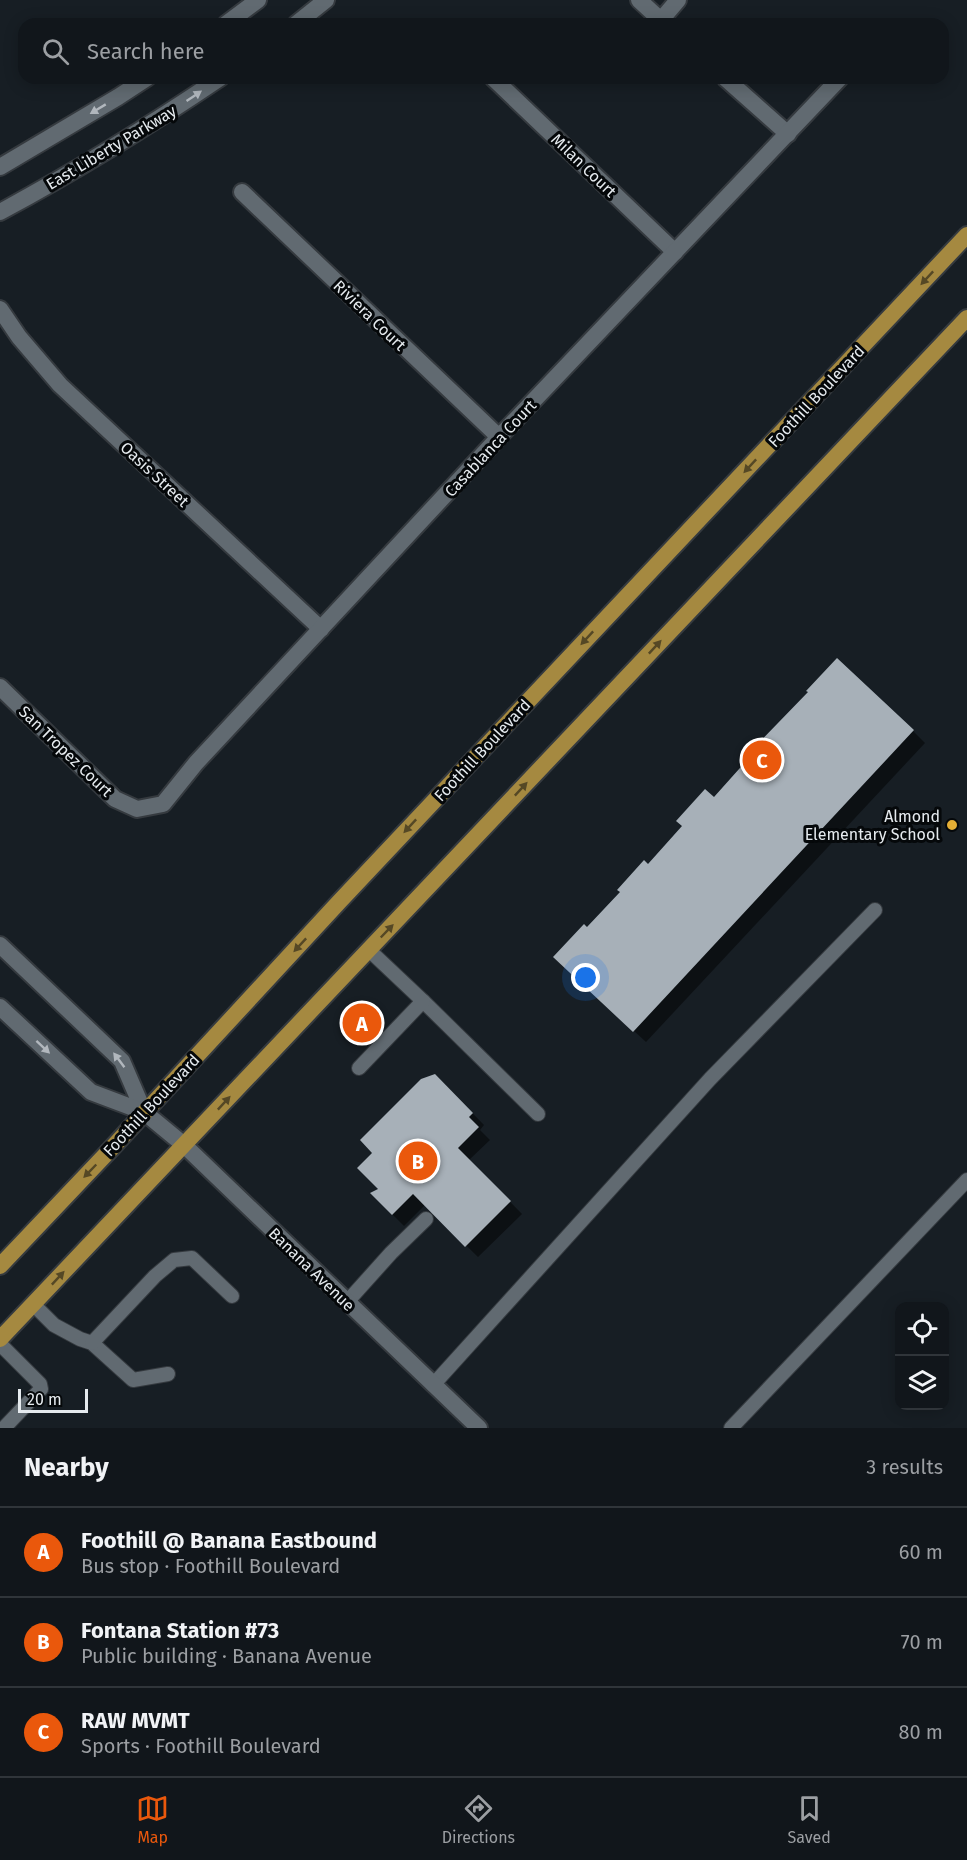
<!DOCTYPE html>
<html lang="en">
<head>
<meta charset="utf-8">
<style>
	body { margin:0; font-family:"Fira Sans",sans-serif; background:#1a1f24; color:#f1f3f6 }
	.controls { position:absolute; right:18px; bottom:18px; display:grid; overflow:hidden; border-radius:12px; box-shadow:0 3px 15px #0003 }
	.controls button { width:54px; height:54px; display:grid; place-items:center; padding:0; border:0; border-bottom:2px solid #30353a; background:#11161b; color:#f1f3f6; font:30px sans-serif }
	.scale { position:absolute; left:18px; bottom:15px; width:70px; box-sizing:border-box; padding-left:6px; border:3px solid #e6ebef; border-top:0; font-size:16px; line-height:21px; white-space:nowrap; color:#e6ebef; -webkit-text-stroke:4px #05080a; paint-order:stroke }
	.you { position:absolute; left:586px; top:978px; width:21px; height:21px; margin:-15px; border:4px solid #fff; border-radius:50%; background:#1a73e8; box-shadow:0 0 0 9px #1a73e833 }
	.badge { display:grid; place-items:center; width:39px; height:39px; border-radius:50%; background:#ea580c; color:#fff; font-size:20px; font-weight:700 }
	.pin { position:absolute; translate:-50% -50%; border:3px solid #fff; box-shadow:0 2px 6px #0006 }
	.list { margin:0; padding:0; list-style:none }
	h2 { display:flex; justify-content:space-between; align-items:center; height:78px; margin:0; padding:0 24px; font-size:26px }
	h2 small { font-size:20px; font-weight:400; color:#9c9fa3 }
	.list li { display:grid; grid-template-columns:39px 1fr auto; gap:18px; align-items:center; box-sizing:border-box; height:90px; padding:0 24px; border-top:2px solid #30353a }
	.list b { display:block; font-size:22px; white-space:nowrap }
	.list p { margin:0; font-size:20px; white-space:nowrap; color:#9c9fa3 }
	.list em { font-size:20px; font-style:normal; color:#9c9fa3 }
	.icon { flex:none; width:33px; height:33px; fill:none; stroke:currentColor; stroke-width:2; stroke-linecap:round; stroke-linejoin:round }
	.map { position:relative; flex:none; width:967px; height:1428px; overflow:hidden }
	.search { position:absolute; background:#11161b; box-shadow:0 3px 15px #0003; left:18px; right:18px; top:18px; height:66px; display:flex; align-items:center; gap:15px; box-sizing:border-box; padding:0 21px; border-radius:18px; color:#9c9fa3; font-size:22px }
	.sheet { height:348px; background:#11161b }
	nav { display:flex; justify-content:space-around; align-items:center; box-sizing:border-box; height:84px; border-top:2px solid #30353a; background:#11161b; font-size:16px; color:#9c9fa3 }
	nav a { display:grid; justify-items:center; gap:3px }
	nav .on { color:#ea580c }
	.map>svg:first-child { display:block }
	.shadow { fill:#0007 }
	.building { fill:#a7b0b8 }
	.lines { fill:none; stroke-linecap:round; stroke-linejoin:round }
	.service-casing { stroke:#353a3f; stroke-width:16 }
	.minor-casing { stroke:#353a3f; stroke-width:20 }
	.tertiary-casing { stroke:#353a3f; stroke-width:20 }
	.primary-casing { stroke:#353a3f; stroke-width:20 }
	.service { stroke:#616a71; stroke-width:14 }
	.minor { stroke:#616a71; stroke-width:16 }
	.tertiary { stroke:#616a71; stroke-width:16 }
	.primary { stroke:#a58940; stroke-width:16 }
	.oneway { fill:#b1b7bd }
	.oneway2 { fill:#554825 }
	.poi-dot { fill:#e4ae35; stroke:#05080a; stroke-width:2 }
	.labels { text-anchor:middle; stroke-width:6; stroke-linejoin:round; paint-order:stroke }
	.street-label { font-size:16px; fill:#e6ebef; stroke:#05080a }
	.poi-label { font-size:16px; fill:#e6ebef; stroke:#05080a; text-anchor:end }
</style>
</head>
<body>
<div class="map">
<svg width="967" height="1428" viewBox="0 0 967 1428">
	<rect width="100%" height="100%" fill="#171e24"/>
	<g class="shadow">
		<path d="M913 731 925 743 646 1042 567 969 587 929 684 827 714 799Z"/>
		<path d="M435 1075 484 1125 480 1130 490 1140 469 1160 522 1214 478 1257 425 1205 404 1226 372 1194 380 1189 374 1153Z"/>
	</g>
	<g class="building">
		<path d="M837 658 914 730 633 1032 553 957 584 924 587 927 620 892 617 890 644 860 648 864 682 826 676 821 705 789 714 797 748 759 745 757 808 692 806 691Z"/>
		<path d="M435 1074 473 1113 469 1117 479 1127 458 1148 511 1201 465 1247 413 1194 392 1215 370 1193 378 1189 357 1168 372 1153 360 1140 421 1079Z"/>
	</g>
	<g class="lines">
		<defs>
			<g id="service">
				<path d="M423 1001 538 1114"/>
				<path d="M359 1068 423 1001 369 950"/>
				<path d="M347 1302 391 1253 426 1219"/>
				<path d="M33 1304 54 1325 80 1339 92 1343 133 1380 168 1374"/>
				<path d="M92 1343 155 1276 174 1260 192 1258 232 1296"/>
				<path d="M0 1344 40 1384 41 1389 4 1428"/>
				<path d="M433 1385 710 1079 875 910"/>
				<path d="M731 1428 967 1180"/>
			</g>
			<g id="minor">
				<path d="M639 0 665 24"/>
				<path d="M661 20 678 0"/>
				<path d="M493 78 675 252"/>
				<path d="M725 78 788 134"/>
				<path d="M242 192 499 437"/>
				<path d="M0 309 19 337 60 385 321 629"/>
				<path d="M0 687 115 799 137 809 163 804 196 763 499 437 840 78"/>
			</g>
			<g id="tertiary">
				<path d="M226 24 258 0"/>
				<path d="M296 24 326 0"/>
				<path d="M0 167 118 97 147 78"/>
				<path d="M0 212C76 171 149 126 220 78"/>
				<path d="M0 945 122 1061 144 1112"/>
				<path d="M0 1007 91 1092 144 1112 184 1145 479 1428"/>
			</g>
			<g id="primary">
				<path d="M0 1266 109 1151 339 902 967 235"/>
				<path d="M0 1339 967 318"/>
			</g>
		</defs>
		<use href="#service" class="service-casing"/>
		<use href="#minor" class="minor-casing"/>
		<use href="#tertiary" class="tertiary-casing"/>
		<use href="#primary" class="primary-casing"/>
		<use href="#service" class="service"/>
		<use href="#minor" class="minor"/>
		<use href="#tertiary" class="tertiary"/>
		<use href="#primary" class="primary"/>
	</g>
	<defs><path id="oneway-solid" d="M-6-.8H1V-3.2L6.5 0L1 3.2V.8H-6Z" transform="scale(1.5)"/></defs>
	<g class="oneway">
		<use href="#oneway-solid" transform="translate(194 96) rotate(-34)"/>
		<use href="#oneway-solid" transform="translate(98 109) rotate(149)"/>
		<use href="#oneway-solid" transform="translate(43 1047) rotate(43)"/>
		<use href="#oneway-solid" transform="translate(119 1060) rotate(-127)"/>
	</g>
	<g class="oneway2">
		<use href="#oneway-solid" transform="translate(927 278) rotate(133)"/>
		<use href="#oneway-solid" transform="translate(750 466) rotate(133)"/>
		<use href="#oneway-solid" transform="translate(587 638) rotate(133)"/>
		<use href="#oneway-solid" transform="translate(655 647) rotate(-47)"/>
		<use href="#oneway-solid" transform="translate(521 789) rotate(-47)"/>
		<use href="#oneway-solid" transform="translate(410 826) rotate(133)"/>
		<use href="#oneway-solid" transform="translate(387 931) rotate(-46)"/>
		<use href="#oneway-solid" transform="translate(300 945) rotate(133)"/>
		<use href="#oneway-solid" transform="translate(224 1103) rotate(-47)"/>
		<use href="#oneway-solid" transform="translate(90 1171) rotate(134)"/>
		<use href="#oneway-solid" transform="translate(58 1278) rotate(-47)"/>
	</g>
	<circle class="poi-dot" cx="952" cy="825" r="6"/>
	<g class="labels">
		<g class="street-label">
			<text transform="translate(111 147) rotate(-31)" y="6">East Liberty Parkway</text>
			<text transform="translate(584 165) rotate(44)" y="6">Milan Court</text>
			<text transform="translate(370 315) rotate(44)" y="6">Riviera Court</text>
			<text transform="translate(816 396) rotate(-47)" y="6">Foothill Boulevard</text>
			<text transform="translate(490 448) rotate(-47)" y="6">Casablanca Court</text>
			<text transform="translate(155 474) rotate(43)" y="6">Oasis Street</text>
			<text transform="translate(482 750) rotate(-47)" y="6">Foothill Boulevard</text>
			<text transform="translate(66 751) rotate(44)" y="6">San Tropez Court</text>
			<text transform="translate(151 1105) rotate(-47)" y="6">Foothill Boulevard</text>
			<text transform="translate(312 1269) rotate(44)" y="6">Banana Avenue</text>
		</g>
		<g class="poi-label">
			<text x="940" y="822">Almond<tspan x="940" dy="18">Elementary School</tspan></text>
		</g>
	</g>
</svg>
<div class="controls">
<button><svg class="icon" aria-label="locate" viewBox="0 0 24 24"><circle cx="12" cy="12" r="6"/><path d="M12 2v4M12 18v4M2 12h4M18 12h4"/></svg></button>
<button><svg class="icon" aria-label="layers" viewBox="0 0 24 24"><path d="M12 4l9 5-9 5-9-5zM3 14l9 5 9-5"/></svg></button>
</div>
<div class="scale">20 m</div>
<div class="you"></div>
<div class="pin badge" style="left:362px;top:1023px">A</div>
<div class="pin badge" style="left:418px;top:1161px">B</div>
<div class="pin badge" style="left:762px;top:760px">C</div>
<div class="search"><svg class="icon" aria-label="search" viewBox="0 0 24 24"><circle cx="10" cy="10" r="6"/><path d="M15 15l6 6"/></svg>Search here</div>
</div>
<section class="sheet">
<h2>Nearby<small>3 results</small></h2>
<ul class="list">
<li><span class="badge">A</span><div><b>Foothill @ Banana Eastbound</b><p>Bus stop · Foothill Boulevard</p></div><em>60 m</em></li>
<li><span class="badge">B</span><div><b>Fontana Station #73</b><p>Public building · Banana Avenue</p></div><em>70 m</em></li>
<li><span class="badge">C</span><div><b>RAW MVMT</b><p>Sports · Foothill Boulevard</p></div><em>80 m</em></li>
</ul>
</section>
<nav>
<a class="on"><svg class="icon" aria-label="map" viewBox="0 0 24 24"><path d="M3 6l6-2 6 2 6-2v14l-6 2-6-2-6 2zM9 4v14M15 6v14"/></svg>Map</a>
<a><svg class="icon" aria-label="directions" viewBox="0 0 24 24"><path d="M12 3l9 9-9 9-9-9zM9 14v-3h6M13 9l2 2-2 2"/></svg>Directions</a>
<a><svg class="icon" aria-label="saved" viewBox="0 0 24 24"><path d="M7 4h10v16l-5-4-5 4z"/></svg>Saved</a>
</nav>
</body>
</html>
